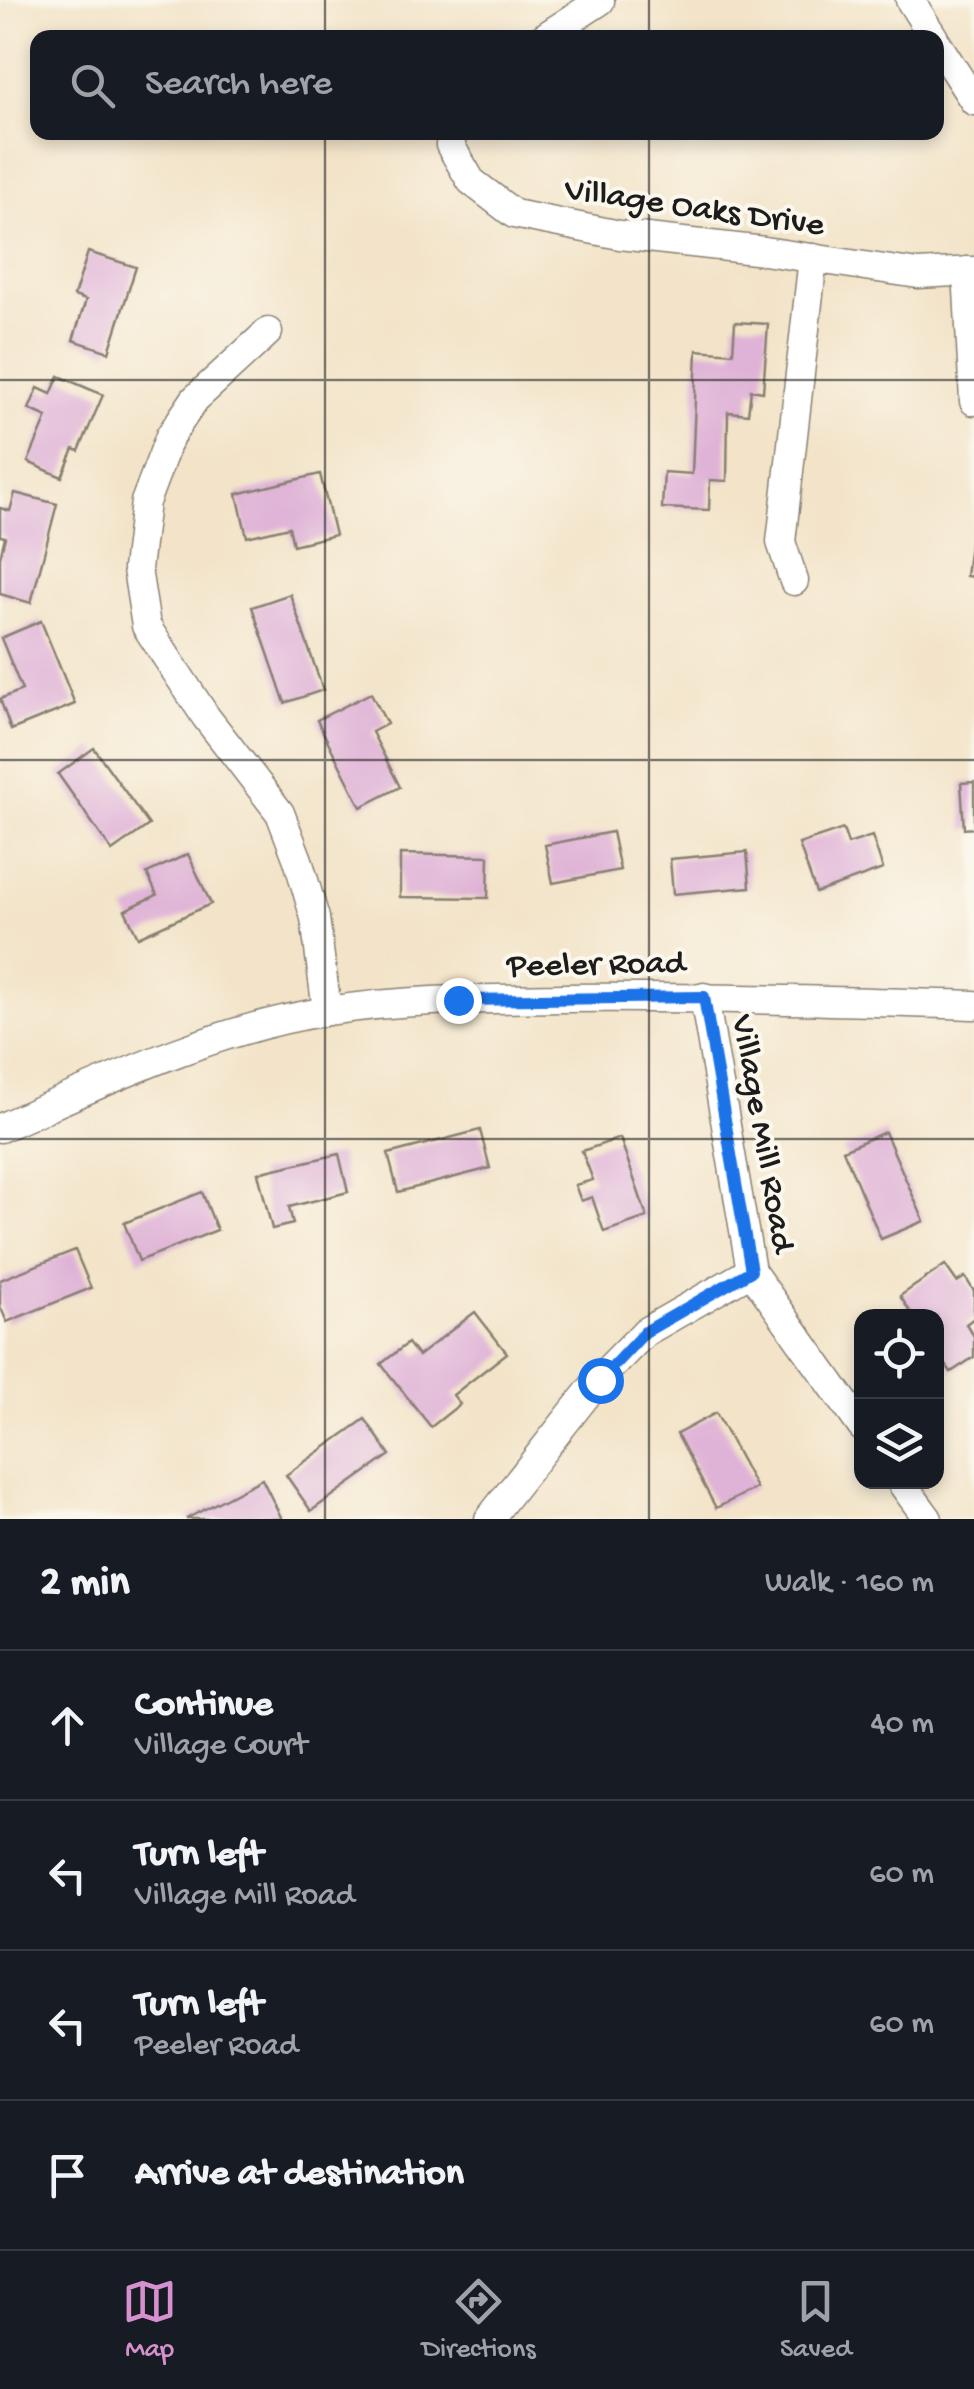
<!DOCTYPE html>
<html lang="en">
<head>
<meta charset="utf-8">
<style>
	body { margin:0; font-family:"Gochi Hand",sans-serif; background:#242831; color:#f1f3f6 }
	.controls { position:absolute; right:30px; bottom:30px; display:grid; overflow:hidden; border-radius:20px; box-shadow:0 5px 15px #0003 }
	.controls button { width:90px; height:90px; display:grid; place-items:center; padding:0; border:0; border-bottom:2px solid #363941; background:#171b24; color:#f1f3f6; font:50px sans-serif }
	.stop { position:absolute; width:30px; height:30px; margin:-22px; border:8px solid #1a73e8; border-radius:50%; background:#fff }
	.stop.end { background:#1a73e8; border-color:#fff; box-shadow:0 2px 10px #0008 }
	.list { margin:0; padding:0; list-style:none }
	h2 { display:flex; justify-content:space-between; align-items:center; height:130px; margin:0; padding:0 40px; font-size:42px }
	h2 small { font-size:32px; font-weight:400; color:#9ea1a6 }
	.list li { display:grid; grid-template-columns:65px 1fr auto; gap:30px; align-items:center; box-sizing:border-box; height:150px; padding:0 40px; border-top:2px solid #363941 }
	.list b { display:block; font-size:38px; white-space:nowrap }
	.list p { margin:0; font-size:32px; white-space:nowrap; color:#9ea1a6 }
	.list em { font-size:32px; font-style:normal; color:#9ea1a6 }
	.icon { flex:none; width:55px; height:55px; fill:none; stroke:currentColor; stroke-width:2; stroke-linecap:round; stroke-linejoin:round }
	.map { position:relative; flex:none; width:974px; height:1519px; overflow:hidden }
	.search { position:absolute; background:#171b24; box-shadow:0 5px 15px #0003; left:30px; right:30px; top:30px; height:110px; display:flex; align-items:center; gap:25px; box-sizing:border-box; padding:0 35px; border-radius:20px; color:#9ea1a6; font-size:38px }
	.sheet { height:730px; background:#171b24 }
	nav { display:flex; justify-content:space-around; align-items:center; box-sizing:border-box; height:140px; border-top:2px solid #363941; background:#171b24; font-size:28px; color:#9ea1a6 }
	nav a { display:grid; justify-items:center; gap:5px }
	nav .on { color:#d690ce }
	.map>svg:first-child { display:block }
	.building { fill:#dfb2d7 }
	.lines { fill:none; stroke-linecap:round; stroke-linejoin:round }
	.minor-casing { stroke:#888072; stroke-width:31 }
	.minor { stroke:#fff; stroke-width:28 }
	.route { stroke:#1a73e8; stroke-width:12 }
	.grid { fill:none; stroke:#1c1c1c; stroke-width:2.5; stroke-opacity:0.55 }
	.labels { text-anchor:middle; stroke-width:8; stroke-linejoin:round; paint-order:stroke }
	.street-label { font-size:35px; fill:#1c1c1c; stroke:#fbf7ec }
</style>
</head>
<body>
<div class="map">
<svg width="974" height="1519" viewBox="0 0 974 1519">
	<rect width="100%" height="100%" fill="#fbf7ec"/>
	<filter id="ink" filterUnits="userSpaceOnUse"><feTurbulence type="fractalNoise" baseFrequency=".01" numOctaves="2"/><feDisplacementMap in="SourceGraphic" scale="20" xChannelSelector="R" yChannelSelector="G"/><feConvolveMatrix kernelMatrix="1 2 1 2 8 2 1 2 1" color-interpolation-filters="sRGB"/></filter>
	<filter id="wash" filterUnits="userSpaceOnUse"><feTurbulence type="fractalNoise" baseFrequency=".0048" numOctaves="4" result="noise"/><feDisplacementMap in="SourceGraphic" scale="40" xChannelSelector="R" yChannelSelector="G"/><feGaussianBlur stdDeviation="2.25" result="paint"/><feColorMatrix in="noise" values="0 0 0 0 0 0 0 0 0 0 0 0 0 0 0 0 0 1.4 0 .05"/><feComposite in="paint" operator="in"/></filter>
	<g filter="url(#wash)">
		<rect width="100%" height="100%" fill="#f3e4c9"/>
		<g id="blocks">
			<g class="building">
				<path d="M88 252 136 267 109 352 73 340 86 300 74 296Z"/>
				<path d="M735 322 768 324 763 392 751 390 748 414 728 412 727 481 710 480 709 510 662 508 664 472 692 474 697 350 733 353Z"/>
				<path d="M59 376 103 395 79 451 74 449 62 477 28 462 47 417 29 409 38 388 51 394Z"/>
				<path d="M320 474 335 535 293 545 289 527 247 537 237 494Z"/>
				<path d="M15 493 57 504 31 603 0 594V557L5 537 0 536V508L10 511Z"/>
				<path d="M972 529H974V577L966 576Z"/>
				<path d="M290 594 323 690 285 703 252 607Z"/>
				<path d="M41 621 75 704 11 730 0 699 22 690 1 638Z"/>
				<path d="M371 693 387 724 372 732 400 787 361 807 317 720Z"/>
				<path d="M94 748 149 825 112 851 58 774Z"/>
				<path d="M974 782V828L964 829 961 783Z"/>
				<path d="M843 829 848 844 872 836 883 869 816 893 799 844Z"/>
				<path d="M612 832 620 870 553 883 545 845Z"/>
				<path d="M747 852 750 887 673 894 670 859Z"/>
				<path d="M188 854 211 904 138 937 125 910 157 895 147 873Z"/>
				<path d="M400 854 489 856 488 898 400 897Z"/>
				<path d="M480 1130 490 1168 398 1192 388 1154Z"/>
				<path d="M885 1132 924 1221 881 1239 843 1150Z"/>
				<path d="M620 1138 647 1217 604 1232 592 1197 581 1201 575 1185 593 1180 582 1151Z"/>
				<path d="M339 1154 348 1192 289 1207 293 1224 272 1229 258 1173Z"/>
				<path d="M202 1192 217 1230 139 1261 124 1223Z"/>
				<path d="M75 1250 91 1288 7 1322 0 1306V1280Z"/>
				<path d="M945 1265 957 1282 965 1277 974 1291V1318L966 1324 974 1336V1357L951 1372 936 1351V1316H913L900 1296Z"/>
				<path d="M475 1312 507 1353 453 1395 460 1404 431 1427 381 1364 408 1343 418 1356Z"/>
				<path d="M716 1413 756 1488 716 1508 677 1434Z"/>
				<path d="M365 1419 390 1455 311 1511 286 1475Z"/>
				<path d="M262 1479 282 1519H186Z"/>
			</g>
		</g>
	</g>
	<g filter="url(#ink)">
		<use href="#blocks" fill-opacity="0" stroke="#888072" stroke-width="2.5"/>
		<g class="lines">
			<defs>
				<g id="minor">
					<path d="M910 0 934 38"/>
					<path d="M543 38 600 1"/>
					<path d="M936 42 974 101"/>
					<path d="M453 132 450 145 471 181 514 214 620 235 764 251 918 274 974 271"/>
					<path d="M967 271 974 401"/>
					<path d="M268 332 195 399 170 436 145 502 137 569 146 626 206 717 280 813 298 860 315 918 327 1011"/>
					<path d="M794 581 781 542 813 258"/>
					<path d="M704 997 751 1271 862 1427"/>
					<path d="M0 1128C106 1081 213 1029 328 1011 406 999 485 999 564 998 701 997 837 1001 974 1005"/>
					<path d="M901 1482 928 1519"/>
					<path d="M489 1519 599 1379 645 1332 751 1271"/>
				</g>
			</defs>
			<use href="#minor" class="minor-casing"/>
			<use href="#minor" class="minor"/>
		</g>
	</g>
	<g class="lines" filter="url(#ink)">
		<path class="route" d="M458 1000 704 997 751 1271 645 1332 600 1380"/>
	</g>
	<path class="grid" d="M325 0V38M649 0V38M325 132V1519M649 132V1519M0 380H974M0 760H974M0 1139H974"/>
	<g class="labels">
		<g class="street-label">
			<text transform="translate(695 204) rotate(8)" y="12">Village Oaks Drive</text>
			<text transform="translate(596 961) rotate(-1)" y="12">Peeler Road</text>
			<text transform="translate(766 1133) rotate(80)" y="12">Village Mill Road</text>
		</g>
	</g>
</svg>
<div class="controls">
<button><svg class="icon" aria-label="locate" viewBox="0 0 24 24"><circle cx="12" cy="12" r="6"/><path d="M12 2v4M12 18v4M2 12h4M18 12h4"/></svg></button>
<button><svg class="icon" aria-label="layers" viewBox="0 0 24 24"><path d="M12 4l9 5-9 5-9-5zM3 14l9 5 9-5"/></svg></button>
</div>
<div class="stop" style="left:600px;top:1380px"></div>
<div class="stop end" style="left:458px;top:1000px"></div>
<div class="search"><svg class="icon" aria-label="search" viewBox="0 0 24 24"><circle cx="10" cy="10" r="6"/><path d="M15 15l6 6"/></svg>Search here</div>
</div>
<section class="sheet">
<h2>2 min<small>Walk · 160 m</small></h2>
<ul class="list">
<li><svg class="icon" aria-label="ahead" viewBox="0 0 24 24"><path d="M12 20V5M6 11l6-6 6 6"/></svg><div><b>Continue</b><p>Village Court</p></div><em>40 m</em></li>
<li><svg class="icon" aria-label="left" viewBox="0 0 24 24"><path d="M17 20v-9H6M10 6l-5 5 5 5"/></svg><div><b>Turn left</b><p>Village Mill Road</p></div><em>60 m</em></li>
<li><svg class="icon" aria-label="left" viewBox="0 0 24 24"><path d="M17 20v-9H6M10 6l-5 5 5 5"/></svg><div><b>Turn left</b><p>Peeler Road</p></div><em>60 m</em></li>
<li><svg class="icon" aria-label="arrive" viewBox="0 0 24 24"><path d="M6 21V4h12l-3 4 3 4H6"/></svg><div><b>Arrive at destination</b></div></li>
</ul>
</section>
<nav>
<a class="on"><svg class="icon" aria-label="map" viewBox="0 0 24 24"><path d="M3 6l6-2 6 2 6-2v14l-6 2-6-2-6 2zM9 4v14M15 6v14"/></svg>Map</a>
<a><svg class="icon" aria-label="directions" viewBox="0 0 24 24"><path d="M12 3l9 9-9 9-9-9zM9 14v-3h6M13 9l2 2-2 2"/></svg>Directions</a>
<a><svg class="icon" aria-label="saved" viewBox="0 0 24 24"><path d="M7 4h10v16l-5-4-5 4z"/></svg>Saved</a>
</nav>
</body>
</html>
